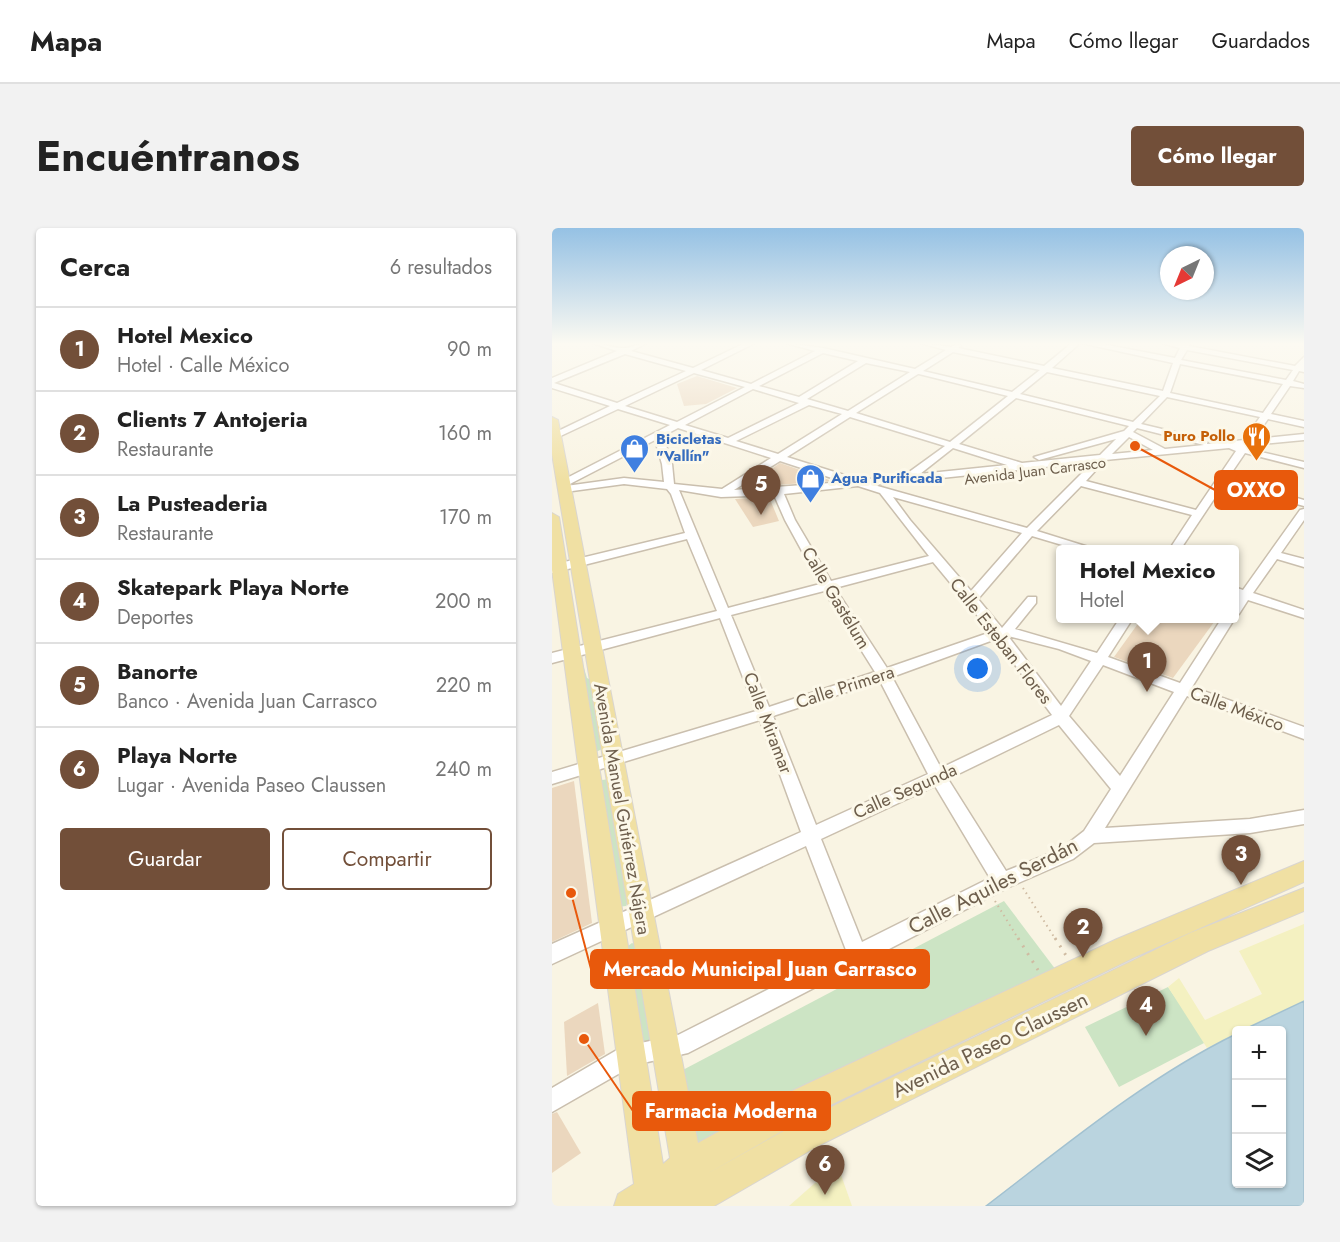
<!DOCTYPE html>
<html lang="es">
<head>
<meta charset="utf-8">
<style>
	body { margin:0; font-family:Jost,sans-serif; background:#f2f2f2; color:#222 }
	.controls { position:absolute; right:18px; bottom:18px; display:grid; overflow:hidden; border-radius:6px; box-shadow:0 2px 4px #0004 }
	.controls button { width:54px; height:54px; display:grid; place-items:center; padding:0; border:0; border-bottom:2px solid #e0e0e0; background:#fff; color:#222; font:30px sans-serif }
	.compass { position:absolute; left:608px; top:18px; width:54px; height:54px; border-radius:50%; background:#fff; box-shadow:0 2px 4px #0004; rotate:223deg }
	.you { position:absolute; left:426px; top:441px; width:21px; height:21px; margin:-15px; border:4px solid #fff; border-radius:50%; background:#1a73e8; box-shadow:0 0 0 9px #1a73e833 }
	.badge { display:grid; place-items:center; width:39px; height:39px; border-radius:50%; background:#724f39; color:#fff; font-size:20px; font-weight:700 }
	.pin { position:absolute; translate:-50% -50px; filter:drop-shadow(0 2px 3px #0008) }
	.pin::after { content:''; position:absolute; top:32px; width:21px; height:18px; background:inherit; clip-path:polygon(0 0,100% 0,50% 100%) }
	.popup { position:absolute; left:504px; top:317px; width:183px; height:78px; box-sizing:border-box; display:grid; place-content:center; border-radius:6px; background:#fff; filter:drop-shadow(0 2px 4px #0005); font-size:20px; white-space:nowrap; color:#767676 }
	.popup b { font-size:22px; color:#222 }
	.popup::after { content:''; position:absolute; left:50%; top:100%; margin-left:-12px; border:12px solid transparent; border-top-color:#fff }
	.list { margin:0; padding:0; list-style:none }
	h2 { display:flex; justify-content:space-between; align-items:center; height:78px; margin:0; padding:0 24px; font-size:26px }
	h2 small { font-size:20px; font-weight:400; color:#767676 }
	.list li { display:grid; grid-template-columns:39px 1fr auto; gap:18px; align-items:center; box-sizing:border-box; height:84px; padding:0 24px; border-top:2px solid #e0e0e0 }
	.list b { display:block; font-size:22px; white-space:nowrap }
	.list p { margin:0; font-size:20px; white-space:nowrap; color:#767676 }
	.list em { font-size:20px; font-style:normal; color:#767676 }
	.actions { display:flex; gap:12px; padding:18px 24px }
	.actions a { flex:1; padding:14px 0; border:2px solid #724f39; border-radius:6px; text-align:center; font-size:21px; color:#724f39 }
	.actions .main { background:#724f39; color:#fff }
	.icon { flex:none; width:33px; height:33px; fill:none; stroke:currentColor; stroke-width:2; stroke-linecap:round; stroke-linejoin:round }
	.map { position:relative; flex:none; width:752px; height:978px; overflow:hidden; border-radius:6px }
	header { display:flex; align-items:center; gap:36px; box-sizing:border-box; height:84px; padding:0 30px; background:#fff; border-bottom:2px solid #e0e0e0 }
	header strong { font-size:28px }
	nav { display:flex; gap:33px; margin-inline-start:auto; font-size:21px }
	.intro { display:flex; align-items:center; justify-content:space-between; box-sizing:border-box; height:144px; padding:0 36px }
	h1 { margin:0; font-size:42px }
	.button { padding:15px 27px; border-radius:6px; background:#724f39; color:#fff; font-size:21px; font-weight:700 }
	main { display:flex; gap:36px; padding:0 36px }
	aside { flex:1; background:#fff; border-radius:6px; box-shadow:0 2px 4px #0004 }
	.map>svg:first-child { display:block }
	.green { fill:#cce4c4 }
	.sand { fill:#f4f1c1 }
	.water { fill:#bad4df; stroke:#a2c1d0; stroke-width:1.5 }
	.building { fill:#ebd7be }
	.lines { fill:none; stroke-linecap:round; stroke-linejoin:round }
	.minor-casing { stroke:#cabfae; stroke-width:3 }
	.major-casing { stroke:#d9d5d0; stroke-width:2 }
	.path-far1 { stroke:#cfbba2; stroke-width:2; stroke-dasharray:1.5 4; stroke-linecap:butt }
	.path { stroke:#cfbba2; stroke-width:3; stroke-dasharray:2 7; stroke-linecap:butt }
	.minor { fill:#fff; fill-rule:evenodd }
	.major { fill:#f0e0a3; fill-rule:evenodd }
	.labels { text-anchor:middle; stroke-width:6; stroke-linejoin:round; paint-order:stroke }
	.far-food-label { font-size:15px; font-weight:bold; fill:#c56008; stroke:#fcf8e9; text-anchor:end }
	.far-shop-label { font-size:15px; font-weight:bold; fill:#366cbe; stroke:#fcf8e9; text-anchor:start }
	.far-street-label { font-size:15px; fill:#6d5e4c; stroke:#fcf8e9 }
	.street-label { font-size:18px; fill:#6d5e4c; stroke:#fcf8e9 }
	.near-street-label { font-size:21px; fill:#6d5e4c; stroke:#fcf8e9 }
	.leader { fill:none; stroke:#e8590c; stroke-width:2 }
	.callout-dot { fill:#e8590c; stroke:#fcf8e9; stroke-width:2 }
	.callout { fill:#e8590c; stroke:#e8590c; stroke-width:2 }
	.callout-label { font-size:20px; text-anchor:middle; font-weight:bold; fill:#fff }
</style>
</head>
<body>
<header>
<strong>Mapa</strong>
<nav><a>Mapa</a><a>Cómo llegar</a><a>Guardados</a></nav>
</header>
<div class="intro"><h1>Encuéntranos</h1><a class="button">Cómo llegar</a></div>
<main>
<aside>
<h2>Cerca<small>6 resultados</small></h2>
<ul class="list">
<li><span class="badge">1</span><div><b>Hotel Mexico</b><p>Hotel · Calle México</p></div><em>90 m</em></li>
<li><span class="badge">2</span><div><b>Clients 7 Antojeria</b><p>Restaurante</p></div><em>160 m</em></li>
<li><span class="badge">3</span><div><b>La Pusteaderia</b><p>Restaurante</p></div><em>170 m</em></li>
<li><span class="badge">4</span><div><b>Skatepark Playa Norte</b><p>Deportes</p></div><em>200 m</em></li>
<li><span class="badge">5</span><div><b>Banorte</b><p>Banco · Avenida Juan Carrasco</p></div><em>220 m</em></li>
<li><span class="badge">6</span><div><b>Playa Norte</b><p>Lugar · Avenida Paseo Claussen</p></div><em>240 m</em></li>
</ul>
<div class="actions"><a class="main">Guardar</a><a>Compartir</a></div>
</aside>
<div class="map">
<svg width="752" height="978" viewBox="0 0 752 978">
	<rect width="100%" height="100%" fill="#f9f4e3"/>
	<g class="green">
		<path d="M28 436 31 437 35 450 39 452 52 520 42 525Z"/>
		<path d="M58 551 77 672 74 678 65 679 46 557 50 552Z"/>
		<path d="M452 673 507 746 144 925 127 844Z"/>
		<path d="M80 715 86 718 100 814 90 817 72 721Z"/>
		<path d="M616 759 654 814 567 859 533 799Z"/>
	</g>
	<g class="sand">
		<path d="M752 696V773L691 802H684V806L655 820 616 759 627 750 653 792 710 766 687 723Z"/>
		<path d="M288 944 300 978H237L263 955Z"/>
	</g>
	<path class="water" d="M752 773V978H434C514 917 594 850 684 806V956H730V802H691Z"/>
	<g class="building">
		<path d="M145 148 185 160 154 176 132 178 125 156Z"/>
		<path d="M228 235 280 253 194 259Z"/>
		<path d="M217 269 227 293 201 299 183 271Z"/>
		<path d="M590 390H665L621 450 562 429Z"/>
		<path d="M22 553 40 695 0 714V560Z"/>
		<path d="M46 775 53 826 15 848 12 794Z"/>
		<path d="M5 884 29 925 0 945V886Z"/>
	</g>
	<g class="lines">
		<defs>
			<g id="minor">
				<path d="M40 115C50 115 60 120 70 120 78 121 87 115 95 115L79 123 141 140 193 115H203L149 142 199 156 263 123 234 115 271 120 363 141 394 122 368 115 399 119 405 116 409 118 406 120 492 138 520 115H528L500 140 611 163 621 135 529 115H545L623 130 628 120 609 115H638L637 118 743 138 752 129V144L747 143 741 153 752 156V160L738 158 719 186 752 193V199L716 191 702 211 752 206V212L698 217 696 221 752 234V240L693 225 676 250 752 272V278L672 256 628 322H617L640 287 529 258 485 303 546 322H527L480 308 426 371 450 400 476 369H484V375L463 401 545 425 568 390H581L556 429 628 455 670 390H682V388L683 390 640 459 752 499V511L635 468 553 600 698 591 752 582V596L698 605 542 615 521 631 457 659 136 825 82 837 0 884V860L70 819 126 807 294 722 254 618 0 736V716L249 604 208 492 0 556V544L204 483 168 390 0 435V425L165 383 135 311 0 345V337L133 305 119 266 115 261 72 256 13 264 8 261 13 258 8 255 9 253 118 197 66 181 0 212V206L58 178 0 160V150L65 123ZM635 122 741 142 734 152 629 132ZM401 124 488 142 460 164 371 143ZM271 125 306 133 247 169 207 158ZM73 126 134 143 65 175 2 155ZM314 135 358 144 296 183 255 171ZM628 136 731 156 711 185 618 165ZM495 144 608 168 581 194 468 166ZM142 145 193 159 125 194 73 178ZM366 146H367L456 168 398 214 304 185ZM201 161 247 175 176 210 133 197ZM615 169 708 189 692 212 655 216 656 212 589 196ZM464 170 577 198 572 203 482 229 487 232 564 211 548 227 470 235 407 216ZM257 177 290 186 226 226 184 213ZM298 189 393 218 353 247 308 252 235 229ZM126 200 219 230 170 261 122 256 120 236 111 208ZM585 200 652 217 613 221 581 204ZM577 209 601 222 560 226ZM103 212 110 236 112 254 72 250 14 258ZM401 220 455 237 368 246ZM677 220 684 223 644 282 534 253 553 232ZM228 233 292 254 182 262ZM541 234 475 300 322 257ZM306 258 328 265 377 328 279 353 243 292 232 266ZM127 262 169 269 222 267 233 292 268 356 176 380ZM341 269 470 305 419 363 358 292ZM381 334 439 404 335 440 283 360ZM272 363 323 444 217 479 179 387ZM456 408 507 421 539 433 509 478ZM444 411 500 487 389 540 340 449ZM551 437 622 464 568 548 517 488ZM328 453 376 546 264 597 221 488ZM507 497 559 561 532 603 509 621 454 643 396 551ZM383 558 438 650 310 714 269 611Z"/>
				<path d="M752 281V292L729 325 752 331V339L725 331 701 365 752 382V390L696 372 687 386 682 387V374L686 368 682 367V359L691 362 748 282Z"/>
			</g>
			<path id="major" d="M0 189 6 192 146 915 240 863 565 711 752 633V654L583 729 262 885 153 947 244 896 638 705 752 660V683L656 723 266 918 162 978H62L66 966 82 956 0 342V285L7 289 111 936 118 930 0 226Z"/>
		</defs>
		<use href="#minor" class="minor-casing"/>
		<use href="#major" class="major-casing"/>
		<g class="path-far1">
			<path d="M471 660 504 712"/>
			<path d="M443 673 467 712"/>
		</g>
		<g class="path">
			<path d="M466 710 486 742"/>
			<path d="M503 710 515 729"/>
		</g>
		<use href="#minor" class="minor"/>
		<use href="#major" class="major"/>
	</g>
	<linearGradient id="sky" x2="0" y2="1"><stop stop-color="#95c1e4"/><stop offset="0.46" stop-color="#fcfaf2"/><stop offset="1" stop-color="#fcfaf2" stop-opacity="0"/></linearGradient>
	<rect width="752" height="252" fill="url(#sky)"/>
	<defs>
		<symbol id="restaurant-pin" viewBox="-11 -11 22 30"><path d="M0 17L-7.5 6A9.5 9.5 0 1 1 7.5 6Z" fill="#e8710a" stroke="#fcf8e9"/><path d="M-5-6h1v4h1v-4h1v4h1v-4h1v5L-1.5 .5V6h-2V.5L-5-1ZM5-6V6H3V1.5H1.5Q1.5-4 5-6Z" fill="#fff"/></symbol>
		<symbol id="shop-pin" viewBox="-11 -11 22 30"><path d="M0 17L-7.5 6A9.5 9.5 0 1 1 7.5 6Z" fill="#3f7fe0" stroke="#fcf8e9"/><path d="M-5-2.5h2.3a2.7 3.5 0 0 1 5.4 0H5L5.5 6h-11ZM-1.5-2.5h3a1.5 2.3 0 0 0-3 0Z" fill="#fff"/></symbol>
	</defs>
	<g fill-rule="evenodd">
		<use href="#restaurant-pin" x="688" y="192" width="33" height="45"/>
		<use href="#shop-pin" x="66" y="204" width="33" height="45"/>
		<use href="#shop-pin" x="242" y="234" width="33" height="45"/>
	</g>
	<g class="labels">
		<g class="far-food-label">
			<text x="683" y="213">Puro Pollo</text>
		</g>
		<g class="far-shop-label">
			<text x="104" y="216">Bicicletas<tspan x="104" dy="17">"Vallín"</tspan></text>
			<text x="279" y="255">Agua Purificada</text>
		</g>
		<g class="far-street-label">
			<text transform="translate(483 243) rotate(-7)" y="5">Avenida Juan Carrasco</text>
		</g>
		<g class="street-label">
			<text transform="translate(284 370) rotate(59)" y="6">Calle Gastélum</text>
			<text transform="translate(449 413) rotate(52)" y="6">Calle Esteban Flores</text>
			<text transform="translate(293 459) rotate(-18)" y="6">Calle Primera</text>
			<text transform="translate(685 481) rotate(20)" y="6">Calle México</text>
			<text transform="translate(216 495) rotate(69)" y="6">Calle Miramar</text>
			<text transform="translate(353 563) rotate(-24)" y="6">Calle Segunda</text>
			<text transform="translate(70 581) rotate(80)" y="6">Avenida Manuel Gutiérrez Nájera</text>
		</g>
		<g class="near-street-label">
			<text transform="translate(441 658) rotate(-27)" y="7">Calle Aquiles Serdán</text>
			<text transform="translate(438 817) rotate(-26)" y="7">Avenida Paseo Claussen</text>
		</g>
	</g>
	<path class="leader" d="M583 218L663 262M19 665L39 741M32 811L81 883"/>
	<g class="callout-dot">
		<circle cx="583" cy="218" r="6"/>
		<circle cx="19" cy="665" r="6"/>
		<circle cx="32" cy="811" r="6"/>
	</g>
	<g class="callout">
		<rect x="663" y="243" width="82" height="38" rx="6"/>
		<rect x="39" y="722" width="338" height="38" rx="6"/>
		<rect x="81" y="864" width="197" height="38" rx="6"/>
	</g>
	<g class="callout-label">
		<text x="704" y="269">OXXO</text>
		<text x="208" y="748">Mercado Municipal Juan Carrasco</text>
		<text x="179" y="890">Farmacia Moderna</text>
	</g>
</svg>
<div class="controls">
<button>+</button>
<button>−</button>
<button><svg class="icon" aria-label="layers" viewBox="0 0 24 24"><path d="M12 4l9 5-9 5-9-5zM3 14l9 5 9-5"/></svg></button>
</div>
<svg class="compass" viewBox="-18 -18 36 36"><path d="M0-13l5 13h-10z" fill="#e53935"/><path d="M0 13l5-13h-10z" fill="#767676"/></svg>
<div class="you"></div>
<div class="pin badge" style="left:595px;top:464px">1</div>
<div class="popup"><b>Hotel Mexico</b>Hotel</div>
<div class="pin badge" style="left:531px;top:730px">2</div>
<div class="pin badge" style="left:689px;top:657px">3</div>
<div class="pin badge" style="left:594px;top:808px">4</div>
<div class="pin badge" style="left:209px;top:287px">5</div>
<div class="pin badge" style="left:273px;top:967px">6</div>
</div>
</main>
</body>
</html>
